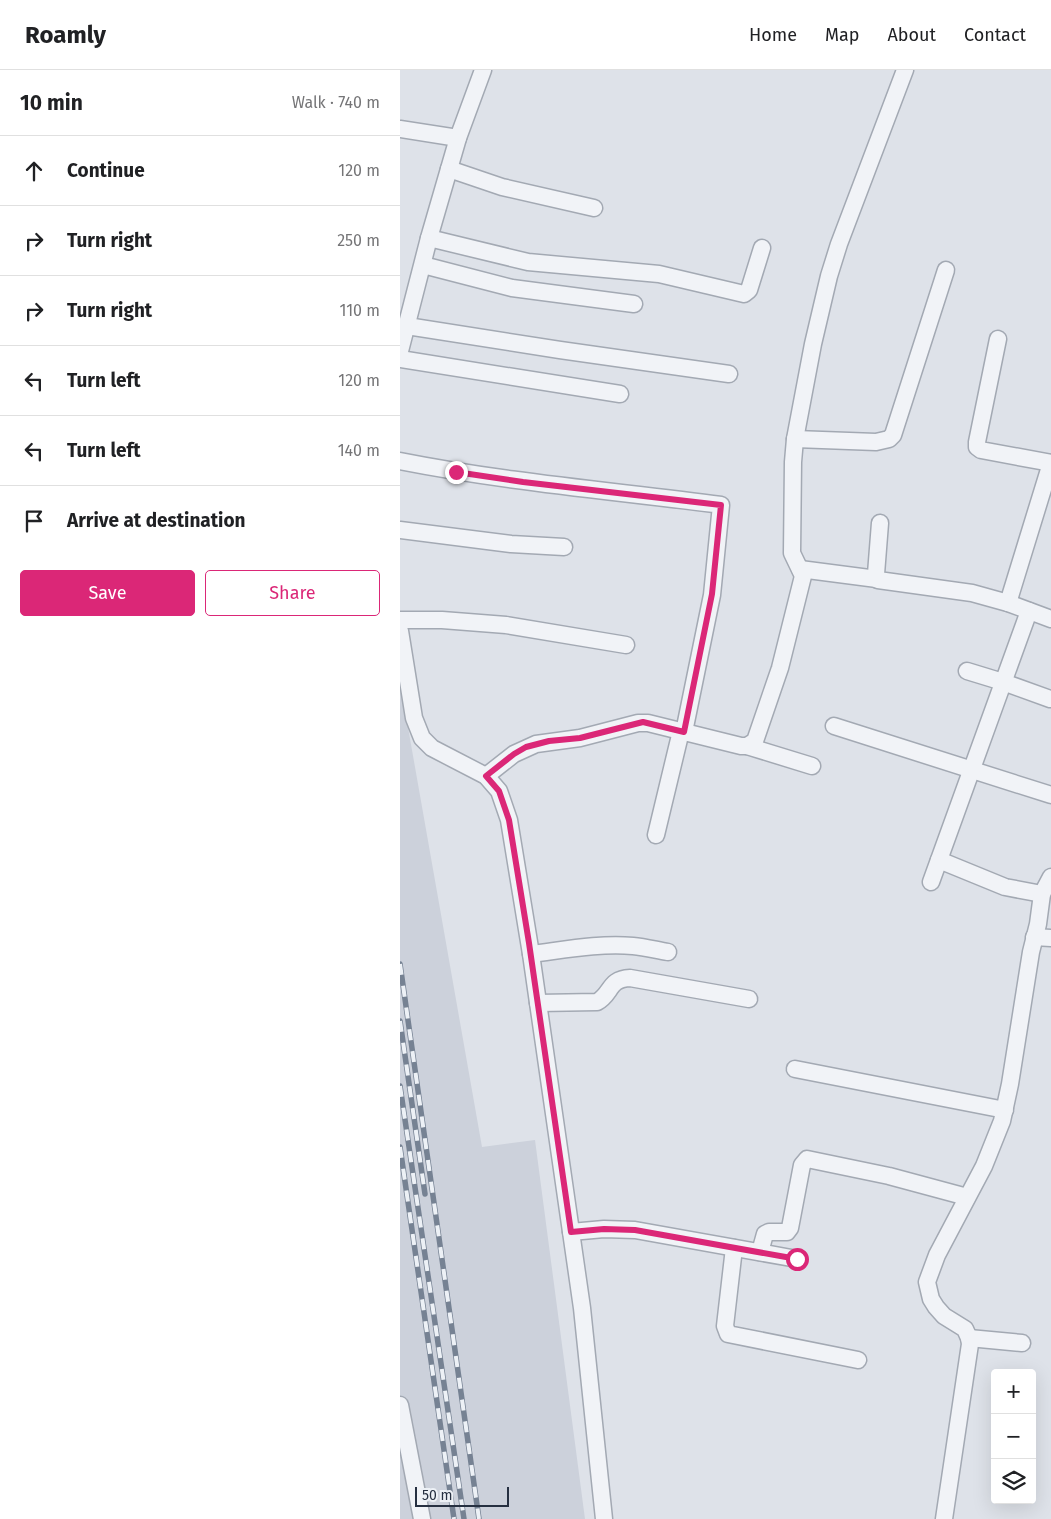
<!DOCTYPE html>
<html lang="en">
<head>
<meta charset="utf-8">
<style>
	body { margin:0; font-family:"Fira Sans",sans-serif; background:#f6f6f6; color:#202124 }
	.controls { position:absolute; right:15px; bottom:15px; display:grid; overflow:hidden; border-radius:5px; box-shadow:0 5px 20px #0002 }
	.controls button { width:45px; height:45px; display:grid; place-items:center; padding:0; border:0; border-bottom:1px solid #e0e0e0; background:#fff; color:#202124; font:25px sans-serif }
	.scale { position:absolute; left:15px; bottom:12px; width:94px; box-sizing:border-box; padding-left:5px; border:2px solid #263041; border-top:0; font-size:14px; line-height:18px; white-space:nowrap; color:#263041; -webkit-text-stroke:4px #edf1f6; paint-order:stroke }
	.stop { position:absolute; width:15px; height:15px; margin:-11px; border:4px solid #db2777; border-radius:50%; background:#fff }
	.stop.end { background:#db2777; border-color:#fff; box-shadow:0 1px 5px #0008 }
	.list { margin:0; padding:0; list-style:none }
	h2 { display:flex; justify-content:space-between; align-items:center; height:65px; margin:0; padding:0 20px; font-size:21px }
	h2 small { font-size:16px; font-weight:400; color:#757577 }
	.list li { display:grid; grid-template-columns:32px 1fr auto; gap:15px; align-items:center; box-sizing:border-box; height:70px; padding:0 20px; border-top:1px solid #e0e0e0 }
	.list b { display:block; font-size:19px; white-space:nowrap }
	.list em { font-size:16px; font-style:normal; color:#757577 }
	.actions { display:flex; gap:10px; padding:15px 20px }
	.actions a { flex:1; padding:11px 0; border:1px solid #db2777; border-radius:5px; text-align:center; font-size:18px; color:#db2777 }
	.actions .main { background:#db2777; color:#fff }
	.icon { flex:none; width:28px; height:28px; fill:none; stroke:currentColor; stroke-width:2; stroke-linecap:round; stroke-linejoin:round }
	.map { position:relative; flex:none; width:651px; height:1449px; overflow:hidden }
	header { display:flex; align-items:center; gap:30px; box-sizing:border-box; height:70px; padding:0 25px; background:#fff; border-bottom:1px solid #e0e0e0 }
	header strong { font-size:24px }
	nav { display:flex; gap:28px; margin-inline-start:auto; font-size:18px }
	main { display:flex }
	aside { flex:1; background:#fff }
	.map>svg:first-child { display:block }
	.built { fill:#ccd1db }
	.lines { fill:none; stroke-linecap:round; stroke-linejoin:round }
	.minor-casing { stroke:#a3a9b3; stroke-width:19 }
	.minor { stroke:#f1f3f7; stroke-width:16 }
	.rail-casing { stroke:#768293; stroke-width:5.5 }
	.rail { stroke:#edf1f6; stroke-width:4; stroke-dasharray:11; stroke-linecap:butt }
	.route { stroke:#db2777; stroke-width:6 }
</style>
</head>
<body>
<header>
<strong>Roamly</strong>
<nav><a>Home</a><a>Map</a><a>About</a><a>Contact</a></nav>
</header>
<main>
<aside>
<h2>10 min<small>Walk · 740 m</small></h2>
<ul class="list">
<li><svg class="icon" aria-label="ahead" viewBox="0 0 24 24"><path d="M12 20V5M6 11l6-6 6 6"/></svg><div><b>Continue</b></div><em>120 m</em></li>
<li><svg class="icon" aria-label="right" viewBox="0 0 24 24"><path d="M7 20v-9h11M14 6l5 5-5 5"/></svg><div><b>Turn right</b></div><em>250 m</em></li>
<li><svg class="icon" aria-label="right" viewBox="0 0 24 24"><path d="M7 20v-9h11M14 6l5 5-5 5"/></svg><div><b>Turn right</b></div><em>110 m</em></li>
<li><svg class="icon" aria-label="left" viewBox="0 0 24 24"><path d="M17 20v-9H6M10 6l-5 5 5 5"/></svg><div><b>Turn left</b></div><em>120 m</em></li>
<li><svg class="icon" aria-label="left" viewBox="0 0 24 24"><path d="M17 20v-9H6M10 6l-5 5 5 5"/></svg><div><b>Turn left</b></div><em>140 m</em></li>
<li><svg class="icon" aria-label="arrive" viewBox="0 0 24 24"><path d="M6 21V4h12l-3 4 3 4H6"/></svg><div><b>Arrive at destination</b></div></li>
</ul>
<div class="actions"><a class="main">Save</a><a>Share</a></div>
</aside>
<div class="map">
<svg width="651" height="1449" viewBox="0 0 651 1449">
	<rect width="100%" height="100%" fill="#dee2e9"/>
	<path class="built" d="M0 612 82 1077 135 1070 185 1449H0Z"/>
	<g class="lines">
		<defs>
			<g id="minor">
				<path d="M0 59 58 68"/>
				<path d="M49 99 102 117 194 138"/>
				<path d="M29 168 128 192 259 204 344 224 349 220 362 178"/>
				<path d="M23 195 112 218 234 234"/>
				<path d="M7 256 160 280 329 304"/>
				<path d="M598 269 577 372V377L581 380 651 393"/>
				<path d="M0 281 29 168 58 68 83 0"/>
				<path d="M0 289 220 324"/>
				<path d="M395 369 476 372 489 369 493 365 546 200"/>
				<path d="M0 391C106 412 214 421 321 435L312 525 284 662"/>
				<path d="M480 453 476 504 478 510 572 523 608 533 651 549"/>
				<path d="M0 460 111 474 164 477"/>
				<path d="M400 499 477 509"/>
				<path d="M608 533 651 393"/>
				<path d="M0 550H42L106 555 226 575"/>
				<path d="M0 561 14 648 22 668 32 678 86 706 99 721 109 750 131 884 182 1238 204 1449"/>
				<path d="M567 601 603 612 650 629"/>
				<path d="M434 656 651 725"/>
				<path d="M347 676 412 696"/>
				<path d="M86 706 114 684 136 674 180 668 238 653H248L341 676H347L355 671 380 598 403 506 392 483 393 392 395 369 413 274 429 206 439 174 505 0"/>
				<path d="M256 765 281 661"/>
				<path d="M539 790 605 817 642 824"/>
				<path d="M531 812 629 541"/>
				<path d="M634 867 651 868"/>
				<path d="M131 884C164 880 199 873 233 876 245 877 256 880 268 882"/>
				<path d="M138 933 197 932C212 924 208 909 230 908L349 929"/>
				<path d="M395 999 605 1040"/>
				<path d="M171 1162 204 1159 235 1160 397 1189"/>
				<path d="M334 1178 325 1256 328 1264 458 1290"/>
				<path d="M360 1182 365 1164 369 1162H387L390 1158 402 1095 407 1089 489 1106 567 1127"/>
				<path d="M569 1268 622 1273"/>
				<path d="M0 1335 22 1449"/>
				<path d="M544 1449 570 1274 569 1268 565 1259 544 1246 536 1237 531 1229 527 1212 537 1185 584 1096 602 1051 610 1014 631 882 638 854 642 824 651 807"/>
			</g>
		</defs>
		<use href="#minor" class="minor-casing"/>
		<use href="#minor" class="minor"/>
		<defs>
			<g id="rail">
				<path d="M0 894 79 1449"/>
				<path d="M0 951 25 1124"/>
				<path d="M0 1016 64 1449"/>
				<path d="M0 1077 54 1449"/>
			</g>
		</defs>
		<use href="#rail" class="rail-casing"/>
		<use href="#rail" class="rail"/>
	</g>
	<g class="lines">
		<path class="route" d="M56 402 123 412 321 435 312 524 284 662 243 652 180 668 149 671 126 677 114 684 86 706 99 721 109 750 129 873 171 1162 204 1159 235 1160 397 1189"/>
	</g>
</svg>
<div class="controls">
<button>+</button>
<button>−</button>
<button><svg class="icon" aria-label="layers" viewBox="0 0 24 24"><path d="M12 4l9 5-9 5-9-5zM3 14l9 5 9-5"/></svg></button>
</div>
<div class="scale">50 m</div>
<div class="stop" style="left:397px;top:1189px"></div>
<div class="stop end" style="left:56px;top:402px"></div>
</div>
</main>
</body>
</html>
